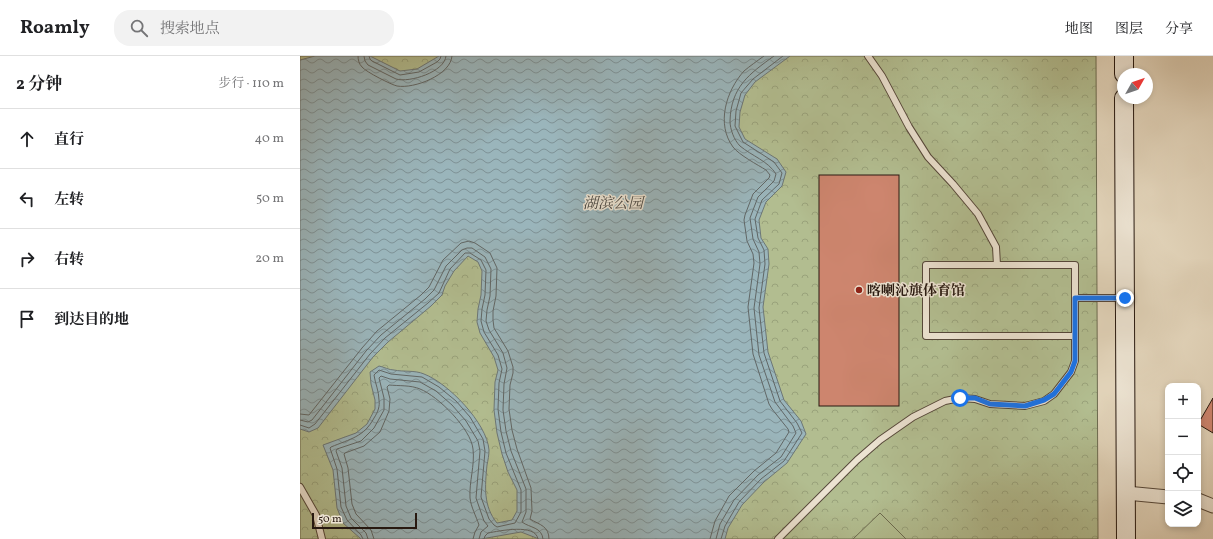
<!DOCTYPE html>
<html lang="zh">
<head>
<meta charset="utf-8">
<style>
	body { margin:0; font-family:Vollkorn,"Noto Serif SC",serif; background:#f2f2f2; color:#202124 }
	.controls { position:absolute; right:12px; bottom:12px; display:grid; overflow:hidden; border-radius:8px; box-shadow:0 2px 6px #0003 }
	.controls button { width:36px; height:36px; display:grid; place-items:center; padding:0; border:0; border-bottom:1px solid #e0e0e0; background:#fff; color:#202124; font:20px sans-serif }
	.compass { position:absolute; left:817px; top:12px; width:36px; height:36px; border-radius:50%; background:#fff; box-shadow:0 2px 6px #0003; rotate:50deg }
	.scale { position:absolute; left:12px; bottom:10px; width:105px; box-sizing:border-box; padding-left:4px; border:2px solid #281910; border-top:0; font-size:11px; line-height:14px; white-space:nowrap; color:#281910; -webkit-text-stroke:3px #ece3d2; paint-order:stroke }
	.stop { position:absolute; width:12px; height:12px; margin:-9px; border:3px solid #1a73e8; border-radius:50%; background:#fff }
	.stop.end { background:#1a73e8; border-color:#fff; box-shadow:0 1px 4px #0008 }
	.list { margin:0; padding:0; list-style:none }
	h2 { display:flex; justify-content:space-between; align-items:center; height:52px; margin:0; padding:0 16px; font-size:17px }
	h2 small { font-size:13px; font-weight:400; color:#757577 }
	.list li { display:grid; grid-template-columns:26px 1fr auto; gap:12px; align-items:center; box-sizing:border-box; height:60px; padding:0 16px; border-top:1px solid #e0e0e0 }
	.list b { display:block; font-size:15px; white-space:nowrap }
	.list em { font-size:13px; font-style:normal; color:#757577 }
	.icon { flex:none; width:22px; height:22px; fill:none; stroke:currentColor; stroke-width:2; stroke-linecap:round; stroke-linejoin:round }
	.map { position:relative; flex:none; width:913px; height:483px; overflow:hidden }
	header { display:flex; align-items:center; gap:24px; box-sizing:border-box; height:56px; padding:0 20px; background:#fff; border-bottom:1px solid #e0e0e0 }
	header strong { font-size:19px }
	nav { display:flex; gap:22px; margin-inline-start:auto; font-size:14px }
	.search { width:280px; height:36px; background:#f2f2f2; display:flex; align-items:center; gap:10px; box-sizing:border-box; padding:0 14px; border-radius:16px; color:#757577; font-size:15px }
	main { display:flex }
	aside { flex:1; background:#fff }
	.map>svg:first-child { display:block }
	.park { fill:url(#park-crowns); stroke:#6d6b50 }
	.pitch { fill:#b2bd90; stroke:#6d6b50 }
	.water { fill:url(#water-waves); stroke:#6c7777 }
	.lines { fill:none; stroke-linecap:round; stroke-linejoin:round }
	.shore { stroke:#616766; stroke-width:1 }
	.building { fill:#cd856e; stroke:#281910 }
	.lane-casing { stroke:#56483a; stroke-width:8 }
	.street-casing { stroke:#56483a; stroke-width:15 }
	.secondary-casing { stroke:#281910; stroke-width:20 }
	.lane { stroke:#ece3d2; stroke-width:6 }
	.street { stroke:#ece3d2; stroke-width:13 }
	.secondary { stroke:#ece3d2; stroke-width:18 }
	.route { stroke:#1a73e8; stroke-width:5 }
	.poi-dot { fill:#8f2418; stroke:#ece3d2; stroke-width:1.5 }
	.labels { text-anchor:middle; stroke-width:3; stroke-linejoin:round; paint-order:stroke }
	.poi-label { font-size:14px; font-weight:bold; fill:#281910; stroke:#ece3d2; text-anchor:start }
	.water-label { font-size:15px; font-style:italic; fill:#4a4843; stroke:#ece3d2 }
</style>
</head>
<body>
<header>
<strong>Roamly</strong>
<div class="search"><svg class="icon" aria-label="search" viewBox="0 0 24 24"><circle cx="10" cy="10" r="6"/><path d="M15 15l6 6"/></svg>搜索地点</div>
<nav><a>地图</a><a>图层</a><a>分享</a></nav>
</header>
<main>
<aside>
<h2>2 分钟<small>步行 · 110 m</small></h2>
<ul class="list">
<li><svg class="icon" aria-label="ahead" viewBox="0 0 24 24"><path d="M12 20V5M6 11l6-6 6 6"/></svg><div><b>直行</b></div><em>40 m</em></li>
<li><svg class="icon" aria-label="left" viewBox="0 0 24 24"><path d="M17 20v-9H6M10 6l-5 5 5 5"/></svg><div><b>左转</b></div><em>50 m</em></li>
<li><svg class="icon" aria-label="right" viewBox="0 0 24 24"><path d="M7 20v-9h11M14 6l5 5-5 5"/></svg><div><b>右转</b></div><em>20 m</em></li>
<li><svg class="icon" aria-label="arrive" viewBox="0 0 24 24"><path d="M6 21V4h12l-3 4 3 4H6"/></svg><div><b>到达目的地</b></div></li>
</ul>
</aside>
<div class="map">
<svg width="913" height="483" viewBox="0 0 913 483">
	<defs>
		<pattern id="park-crowns" width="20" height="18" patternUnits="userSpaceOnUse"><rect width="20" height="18" fill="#b2bd90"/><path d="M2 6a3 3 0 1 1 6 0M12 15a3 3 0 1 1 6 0" fill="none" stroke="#99a27b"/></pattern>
		<pattern id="water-waves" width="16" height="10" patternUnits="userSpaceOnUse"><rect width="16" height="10" fill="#9ab5bb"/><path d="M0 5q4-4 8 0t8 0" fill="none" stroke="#7e9297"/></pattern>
	</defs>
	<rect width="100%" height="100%" fill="#e2d4ba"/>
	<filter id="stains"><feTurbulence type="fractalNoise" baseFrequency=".005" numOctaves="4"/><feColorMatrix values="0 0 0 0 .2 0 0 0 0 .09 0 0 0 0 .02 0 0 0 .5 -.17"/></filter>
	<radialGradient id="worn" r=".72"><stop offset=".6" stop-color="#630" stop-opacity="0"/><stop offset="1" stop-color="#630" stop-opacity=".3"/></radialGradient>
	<path class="park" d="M0 0H796L798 483H0Z"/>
	<path class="pitch" d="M580 457 606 483H553Z"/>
	<path class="water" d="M15 0H70L100 15 117 13 139 0H490L455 26 445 39 440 56 439 71 445 83 477 103 486 116 482 130 466 146 459 164 461 182 468 193 469 208 463 251 468 296 484 344 501 365 506 378 487 407 464 426 442 449 428 472 425 483H239L221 476 181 483H61L43 467 37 452 33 414 23 389 56 377 67 368 75 353V344L71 328 70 316 79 310C84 311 89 314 94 314 103 316 115 314 124 318 148 327 187 367 189 394 189 399 188 404 187 409 185 430 183 450 197 467L212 464 217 455V434L208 416 202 398 197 377 194 354 195 326 198 314 194 301 180 277 177 266 178 253 181 239 182 215 178 206 168 200 154 215 145 230 142 239 131 250 88 286 73 301 18 372 9 376 0 373V4Z"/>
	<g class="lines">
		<g class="shore">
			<path d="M58 0C58 4 59 8 62 11 66 16 92 29 97 30 114 33 151 19 152 0"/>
			<path d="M64 0 65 5 68 9 96 23C109 27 145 16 146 0"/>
			<path d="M69 0 70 3 72 5 100 19 119 16 137 6 140 3 141 0"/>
			<path d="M0 358 9 359 62 292 77 275 121 239 129 231 143 204 161 187 169 185 175 187 190 197 197 212 196 240 193 255V264L194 272 208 295 213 311V317L210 329 209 353 212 374 217 393 231 432 232 455 230 463C240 469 249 470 249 483"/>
			<path d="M0 364 8 366 12 364 66 295 81 279 125 243 134 234 146 210 162 194 167 192H172L185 201 191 213 190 240 187 254 186 265 189 274 203 297 207 312 204 328 203 354 206 375 211 395 226 433V456L222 466C230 472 242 471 243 483"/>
			<path d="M0 369 9 372 15 368 70 298 85 282 128 247 139 237 150 213 165 197H170L181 204 186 214 185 239 182 253 181 265 184 276 198 299 202 313 199 327 198 353 201 376 206 397 221 434V456L215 467 197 471 194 469 189 463 181 441 185 395 183 383 170 361 156 345 139 331 122 321 91 318 79 314 74 319C75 327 79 335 79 344 80 350 78 356 74 362 64 381 50 383 31 391L30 392 37 413 41 451 47 464 61 479 63 483"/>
			<path d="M68 483 66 477 51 462 46 450 42 412 36 395 37 393 61 385 74 372 84 354V342L79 322 81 320 90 323 120 326 136 335 152 349 166 365 178 385 180 395 176 442 184 465 188 470 181 476 179 483"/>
			<path d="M74 483 71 474 56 458 52 448 48 412 44 398 45 397 64 390 80 376 89 355 90 343 87 331 89 329C99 330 111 329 120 333 138 340 171 373 173 393 175 409 169 426 170 442 171 451 176 460 179 469L175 476 173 483"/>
			<path d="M184 483 185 480 188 477C199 475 236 467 238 483"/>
			<path d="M410 483 415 465 429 440 454 415 476 397 489 376 488 373 472 353 469 348 453 298 448 251 454 207 453 198 447 185 444 164 445 159 453 138 469 122 470 119 466 114C458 109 439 99 433 91 416 68 426 35 444 15 450 10 457 5 464 0"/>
			<path d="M416 483 420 468 434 444 458 419 481 401 496 377 493 370 475 346 459 299 454 252 460 208 459 196 453 183 450 162 458 141 474 125 476 118C468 105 452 100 440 90 434 84 430 73 430 65 431 31 449 18 474 0"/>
			<path d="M421 483 425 470 439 446 461 423 484 405 502 377 497 367 480 345 464 297 459 252 465 208 464 194 458 182 455 163 462 144 479 128 482 117 474 106 443 86 435 70 436 55 441 37 453 23 483 0"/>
		</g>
	</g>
	<g class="building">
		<rect x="519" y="119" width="80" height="231"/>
		<path d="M913 342V377L898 368Z"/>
	</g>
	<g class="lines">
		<defs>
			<g id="lane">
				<path d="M568 0 582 20 609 71 628 101 653 128 678 158 696 191 697 209"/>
				<path d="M775 242H823"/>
				<path d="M0 431 16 459 22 483"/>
				<path d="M478 483 557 404 580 384 613 361 645 345 660 342 675 343 690 348 725 350 744 345 754 338 771 316 775 305V209H626V280H775"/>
			</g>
			<g id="street">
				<path d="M826 437 868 441"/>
				<path d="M898 444 913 450"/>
			</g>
			<g id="secondary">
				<path d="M824 0V18"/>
				<path d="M824 42 826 483"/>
			</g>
		</defs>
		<use href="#lane" class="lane-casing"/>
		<use href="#street" class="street-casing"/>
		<use href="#secondary" class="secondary-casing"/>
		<use href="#lane" class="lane"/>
		<use href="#street" class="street"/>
		<use href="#secondary" class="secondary"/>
	</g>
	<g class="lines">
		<path class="route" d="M660 342H675L690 348 725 350 744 344 754 338 771 316 775 305V242H825"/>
	</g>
	<circle class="poi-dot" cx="559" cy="234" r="4"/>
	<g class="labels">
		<g class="poi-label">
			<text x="567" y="239">喀喇沁旗体育馆</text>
		</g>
		<g class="water-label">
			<text x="313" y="152">湖滨公园</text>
		</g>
	</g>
	<rect width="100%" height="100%" filter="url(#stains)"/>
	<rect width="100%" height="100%" fill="url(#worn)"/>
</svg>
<div class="controls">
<button>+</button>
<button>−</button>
<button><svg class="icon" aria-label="locate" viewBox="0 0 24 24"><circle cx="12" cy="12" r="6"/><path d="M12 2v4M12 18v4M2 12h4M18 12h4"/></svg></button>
<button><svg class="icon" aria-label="layers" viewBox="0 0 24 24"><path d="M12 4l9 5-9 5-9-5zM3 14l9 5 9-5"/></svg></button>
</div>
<svg class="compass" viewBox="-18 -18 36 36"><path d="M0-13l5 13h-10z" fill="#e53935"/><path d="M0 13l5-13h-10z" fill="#757577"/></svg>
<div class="scale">50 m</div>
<div class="stop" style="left:660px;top:342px"></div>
<div class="stop end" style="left:825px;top:242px"></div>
</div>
</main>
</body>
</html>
